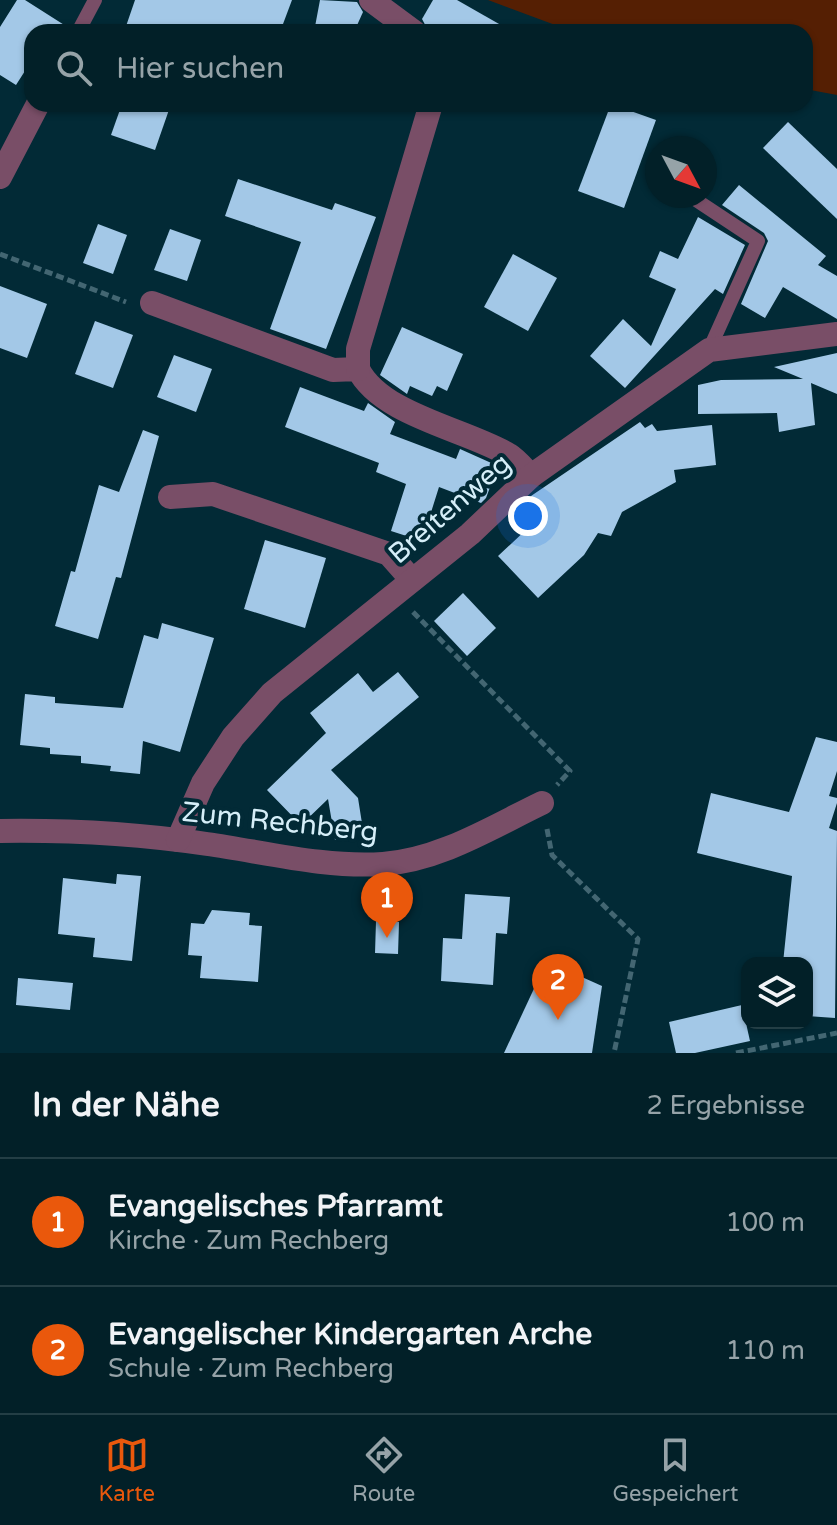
<!DOCTYPE html>
<html lang="de">
<head>
<meta charset="utf-8">
<style>
	body { margin:0; font-family:"Varela Round",sans-serif; background:#0c2830; color:#f1f3f6 }
	.controls { position:absolute; right:24px; bottom:24px; display:grid; overflow:hidden; border-radius:16px; box-shadow:0 2px 6px #0004 }
	.controls button { width:72px; height:72px; display:grid; place-items:center; padding:0; border:0; border-bottom:2px solid #233e45; background:#022028; color:#f1f3f6; font:40px sans-serif }
	.compass { position:absolute; left:645px; top:136px; width:72px; height:72px; border-radius:50%; background:#022028; box-shadow:0 2px 6px #0004; rotate:131deg }
	.you { position:absolute; left:528px; top:516px; width:28px; height:28px; margin:-20px; border:6px solid #fff; border-radius:50%; background:#1a73e8; box-shadow:0 0 0 12px #1a73e833 }
	.badge { display:grid; place-items:center; width:52px; height:52px; border-radius:50%; background:#ea580c; color:#fff; font-size:26px; font-weight:700 }
	.pin { position:absolute; translate:-50% -66px; filter:drop-shadow(0 2px 4px #0008) }
	.pin::after { content:''; position:absolute; top:42px; width:28px; height:24px; background:inherit; clip-path:polygon(0 0,100% 0,50% 100%) }
	.list { margin:0; padding:0; list-style:none }
	h2 { display:flex; justify-content:space-between; align-items:center; height:104px; margin:0; padding:0 32px; font-size:34px }
	h2 small { font-size:26px; font-weight:400; color:#96a3a8 }
	.list li { display:grid; grid-template-columns:52px 1fr auto; gap:24px; align-items:center; box-sizing:border-box; height:128px; padding:0 32px; border-top:2px solid #233e45 }
	.list b { display:block; font-size:30px; white-space:nowrap }
	.list p { margin:0; font-size:26px; white-space:nowrap; color:#96a3a8 }
	.list em { font-size:26px; font-style:normal; color:#96a3a8 }
	.icon { flex:none; width:44px; height:44px; fill:none; stroke:currentColor; stroke-width:2; stroke-linecap:round; stroke-linejoin:round }
	.map { position:relative; flex:none; width:837px; height:1053px; overflow:hidden }
	.search { position:absolute; background:#022028; box-shadow:0 2px 6px #0004; left:24px; right:24px; top:24px; height:88px; display:flex; align-items:center; gap:20px; box-sizing:border-box; padding:0 28px; border-radius:24px; color:#96a3a8; font-size:30px }
	.sheet { height:360px; background:#022028 }
	nav { display:flex; justify-content:space-around; align-items:center; box-sizing:border-box; height:112px; border-top:2px solid #233e45; background:#022028; font-size:22px; color:#96a3a8 }
	nav a { display:grid; justify-items:center; gap:4px }
	nav .on { color:#ea580c }
	.map>svg:first-child { display:block }
	.green { fill:#551f03 }
	.building { fill:#a3c8e7 }
	.lines { fill:none; stroke-linecap:round; stroke-linejoin:round }
	.path { stroke:#436672; stroke-width:5; stroke-dasharray:8 4; stroke-linecap:butt }
	.lane { stroke:#794e67; stroke-width:14 }
	.street { stroke:#794e67; stroke-width:24 }
	.labels { text-anchor:middle; stroke-width:8; stroke-linejoin:round; paint-order:stroke }
	.street-label { font-size:28px; fill:#d5eef8; stroke:#022a36 }
</style>
</head>
<body>
<div class="map">
<svg width="837" height="1053" viewBox="0 0 837 1053">
	<rect width="100%" height="100%" fill="#022a36"/>
	<path class="green" d="M488 0H837V95L805 89V32H574Z"/>
	<g class="building">
		<path d="M17 0H25L69 28 68 32H32V60L16 85 0 75V27Z"/>
		<path d="M135 0H292L280 32H124Z"/>
		<path d="M320 0 357 2 363 12 354 32H314Z"/>
		<path d="M433 0H457L513 32H429L422 19Z"/>
		<path d="M122 104H171L155 150 111 135Z"/>
		<path d="M611 104 656 120 624 208 578 191Z"/>
		<path d="M788 122 837 169V219L763 148Z"/>
		<path d="M238 179 332 210 335 203 376 217 326 349 270 329 301 242 225 216Z"/>
		<path d="M739 185 826 256 818 265 837 276V319L783 287 765 318 741 304 768 241 764 233 722 205Z"/>
		<path d="M698 217 745 245 723 294 715 289 625 388 590 356 623 319 651 346 676 289 649 277 660 251 678 259Z"/>
		<path d="M98 224 127 235 113 274 83 263Z"/>
		<path d="M170 229 201 240 187 281 154 270Z"/>
		<path d="M513 254 557 278 528 331 484 307Z"/>
		<path d="M0 286 47 304 27 358 0 348Z"/>
		<path d="M95 321 133 335 113 388 75 374Z"/>
		<path d="M402 327 463 354 447 391 437 386 432 396 410 386 407 394 380 375Z"/>
		<path d="M837 353V394L811 383 815 425 779 432 777 413 698 414V385L721 380 803 379 774 367Z"/>
		<path d="M174 355 212 369 196 412 157 397Z"/>
		<path d="M300 387 364 411 368 403 395 422 390 434 456 459 460 449 498 466 486 498 481 503 439 487 422 541 391 531 406 484 376 472 379 463 285 427Z"/>
		<path d="M640 422 645 428 652 424 657 431 712 425 716 465 674 470 676 482 622 512 611 536 598 533 584 555 538 598 498 556 543 514 531 496Z"/>
		<path d="M143 430 159 436 121 578 116 577 98 639 55 626 71 571 75 572 99 485 119 492Z"/>
		<path d="M265 540 326 558 305 628 244 609Z"/>
		<path d="M463 593 496 628 467 656 434 621Z"/>
		<path d="M162 623 214 638 180 752 143 741 140 774 110 771 111 766 81 763V756L50 754V748L20 745 25 694 55 697V703L123 708 144 635 158 639Z"/>
		<path d="M398 672 419 697 331 770 358 798 364 836 335 840 328 799 301 825 267 790 326 733 310 713 358 673 373 692Z"/>
		<path d="M816 737 837 742V771L829 796 837 798V803L829 828 837 831 835 1018 807 1016V963H783L792 876 697 853 711 793 789 812Z"/>
		<path d="M117 874 141 876 132 961 93 957 95 938 58 934 63 878 116 884Z"/>
		<path d="M465 894 510 897 507 934 496 933 493 985 441 981 443 938 462 939Z"/>
		<path d="M212 910 250 913 249 925 262 926 258 982 200 978 202 956 188 955 191 923 204 924Z"/>
		<path d="M376 921 399 922 398 954 375 953Z"/>
		<path d="M545 965H555L602 986 592 1053H504Z"/>
		<path d="M18 978 73 983 70 1010 16 1005Z"/>
		<path d="M742 1005 750 1041 695 1053H676L669 1022Z"/>
	</g>
	<g class="lines">
		<g class="path">
			<path d="M0 254 126 302"/>
			<path d="M413 612 570 771 557 785"/>
			<path d="M547 829 552 855 638 939 614 1053"/>
			<path d="M736 1053 837 1033"/>
		</g>
		<g class="lane">
			<path d="M78 32 95 0"/>
			<path d="M690 196 758 241 709 350"/>
		</g>
		<g class="street">
			<path d="M371 0 414 32"/>
			<path d="M0 177 38 104"/>
			<path d="M152 303 333 370 358 369C381 415 465 429 509 455 517 460 524 469 531 476"/>
			<path d="M358 369V349L431 104"/>
			<path d="M170 497 213 494 389 554 412 580"/>
			<path d="M0 831C69 830 139 834 207 844 264 852 326 868 383 864 440 860 492 827 542 803"/>
			<path d="M178 840 203 783 233 737 272 693 470 534 531 476 709 350 837 334"/>
		</g>
	</g>
	<g class="labels">
		<g class="street-label">
			<text transform="translate(449 508) rotate(-41)" y="10">Breitenweg</text>
			<text transform="translate(280 821) rotate(6)" y="10">Zum Rechberg</text>
		</g>
	</g>
</svg>
<div class="controls">
<button><svg class="icon" aria-label="layers" viewBox="0 0 24 24"><path d="M12 4l9 5-9 5-9-5zM3 14l9 5 9-5"/></svg></button>
</div>
<svg class="compass" viewBox="-18 -18 36 36"><path d="M0-13l5 13h-10z" fill="#e53935"/><path d="M0 13l5-13h-10z" fill="#96a3a8"/></svg>
<div class="you"></div>
<div class="pin badge" style="left:387px;top:938px">1</div>
<div class="pin badge" style="left:558px;top:1020px">2</div>
<div class="search"><svg class="icon" aria-label="search" viewBox="0 0 24 24"><circle cx="10" cy="10" r="6"/><path d="M15 15l6 6"/></svg>Hier suchen</div>
</div>
<section class="sheet">
<h2>In der Nähe<small>2 Ergebnisse</small></h2>
<ul class="list">
<li><span class="badge">1</span><div><b>Evangelisches Pfarramt</b><p>Kirche · Zum Rechberg</p></div><em>100 m</em></li>
<li><span class="badge">2</span><div><b>Evangelischer Kindergarten Arche</b><p>Schule · Zum Rechberg</p></div><em>110 m</em></li>
</ul>
</section>
<nav>
<a class="on"><svg class="icon" aria-label="map" viewBox="0 0 24 24"><path d="M3 6l6-2 6 2 6-2v14l-6 2-6-2-6 2zM9 4v14M15 6v14"/></svg>Karte</a>
<a><svg class="icon" aria-label="directions" viewBox="0 0 24 24"><path d="M12 3l9 9-9 9-9-9zM9 14v-3h6M13 9l2 2-2 2"/></svg>Route</a>
<a><svg class="icon" aria-label="saved" viewBox="0 0 24 24"><path d="M7 4h10v16l-5-4-5 4z"/></svg>Gespeichert</a>
</nav>
</body>
</html>
